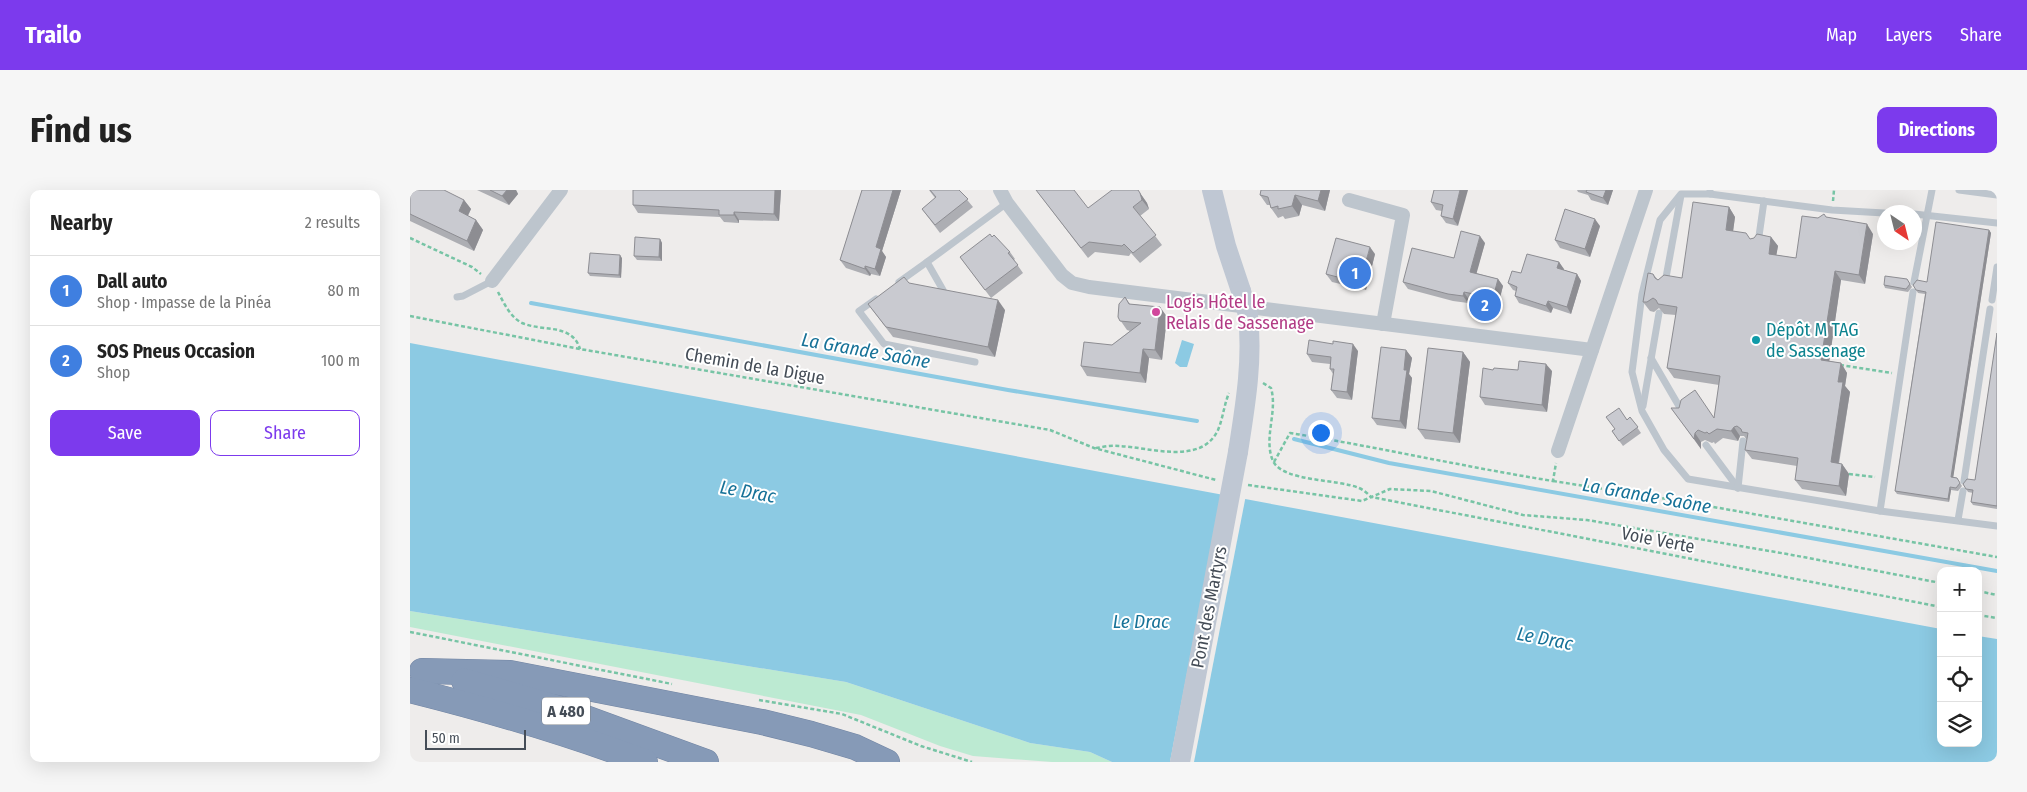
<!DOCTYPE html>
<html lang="en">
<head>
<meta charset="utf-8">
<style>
	body { margin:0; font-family:"Fira Sans Condensed",sans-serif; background:#f6f6f6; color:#222 }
	.controls { position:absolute; right:15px; bottom:15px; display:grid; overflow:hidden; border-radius:10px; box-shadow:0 5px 20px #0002 }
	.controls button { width:45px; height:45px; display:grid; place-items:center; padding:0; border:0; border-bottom:1px solid #e0e0e0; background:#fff; color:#222; font:25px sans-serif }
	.compass { position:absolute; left:1467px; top:15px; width:45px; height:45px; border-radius:50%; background:#fff; box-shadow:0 5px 20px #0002; rotate:145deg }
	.scale { position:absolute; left:15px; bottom:12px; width:101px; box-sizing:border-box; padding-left:5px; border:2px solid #454d57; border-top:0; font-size:14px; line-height:18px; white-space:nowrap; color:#454d57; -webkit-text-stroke:4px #fff; paint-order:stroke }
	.you { position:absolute; left:910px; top:242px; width:18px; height:18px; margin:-12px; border:4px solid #fff; border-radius:50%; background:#1a73e8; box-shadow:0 0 0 8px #1a73e833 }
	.badge { display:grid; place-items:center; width:32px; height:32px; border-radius:50%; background:#7c3aed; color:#fff; font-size:16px; font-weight:700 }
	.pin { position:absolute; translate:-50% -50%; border:2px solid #fff; box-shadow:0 1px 5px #0006 }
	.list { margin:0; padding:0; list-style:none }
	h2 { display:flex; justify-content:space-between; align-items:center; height:65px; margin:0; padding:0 20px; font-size:21px }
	h2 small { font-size:16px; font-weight:400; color:#767676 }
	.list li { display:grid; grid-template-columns:32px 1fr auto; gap:15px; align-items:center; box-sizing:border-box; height:70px; padding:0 20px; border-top:1px solid #e0e0e0 }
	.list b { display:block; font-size:19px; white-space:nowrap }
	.list p { margin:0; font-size:16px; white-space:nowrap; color:#767676 }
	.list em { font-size:16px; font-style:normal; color:#767676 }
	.actions { display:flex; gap:10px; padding:15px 20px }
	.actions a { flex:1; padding:11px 0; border:1px solid #7c3aed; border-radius:10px; text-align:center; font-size:18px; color:#7c3aed }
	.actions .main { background:#7c3aed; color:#fff }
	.icon { flex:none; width:28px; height:28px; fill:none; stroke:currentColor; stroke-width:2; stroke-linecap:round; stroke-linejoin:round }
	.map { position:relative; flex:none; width:1587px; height:572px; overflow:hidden; border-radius:10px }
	header { display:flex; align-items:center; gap:30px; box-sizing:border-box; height:70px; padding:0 25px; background:#7c3aed; color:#fff }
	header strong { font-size:24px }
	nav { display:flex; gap:28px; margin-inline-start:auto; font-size:18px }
	.intro { display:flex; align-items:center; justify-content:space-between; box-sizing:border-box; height:120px; padding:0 30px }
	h1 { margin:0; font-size:35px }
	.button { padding:12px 22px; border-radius:10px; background:#7c3aed; color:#fff; font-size:18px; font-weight:700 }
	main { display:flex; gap:30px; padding:0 30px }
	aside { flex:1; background:#fff; border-radius:10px; box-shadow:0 5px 20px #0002 }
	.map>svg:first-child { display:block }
	.green { fill:#bcead2 }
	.water { fill:#8ccae3 }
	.pier { fill:#eeeceb }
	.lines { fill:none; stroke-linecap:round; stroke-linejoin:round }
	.stream { stroke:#8ccae3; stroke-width:4 }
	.highway-casing { stroke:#7285a3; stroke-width:26 }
	.path { stroke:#77c4a5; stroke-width:2.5; stroke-dasharray:4 2.5; stroke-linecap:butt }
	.lane { stroke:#bdc5cd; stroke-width:7 }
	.street { stroke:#bdc5cd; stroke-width:14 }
	.secondary { stroke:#bfc7d3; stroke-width:20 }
	.highway { stroke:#869ab7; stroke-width:25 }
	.secondary-bridge { stroke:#bfc7d3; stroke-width:20 }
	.wall { fill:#adaeb3 }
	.shaded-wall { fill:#8d8d92 }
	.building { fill:#c9cad0; stroke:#8d8d92 }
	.hotel-dot { fill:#d1479c; stroke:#fff; stroke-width:2 }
	.culture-dot { fill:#0f9aa8; stroke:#fff; stroke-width:2 }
	.labels { text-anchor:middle; stroke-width:4; stroke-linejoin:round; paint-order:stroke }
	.shield { fill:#fff; stroke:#7d8289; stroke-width:1 }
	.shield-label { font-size:16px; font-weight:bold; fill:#454d57 }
	.hotel-label { font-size:18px; fill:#b23c85; stroke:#fff; text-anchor:start }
	.culture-label { font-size:18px; fill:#0d838f; stroke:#fff; text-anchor:start }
	.street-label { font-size:18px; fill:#454d57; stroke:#fff }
	.water-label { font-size:19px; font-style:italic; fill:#177298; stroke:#fff }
</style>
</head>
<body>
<header>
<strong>Trailo</strong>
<nav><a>Map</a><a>Layers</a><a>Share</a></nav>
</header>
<div class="intro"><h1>Find us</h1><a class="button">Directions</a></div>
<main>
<aside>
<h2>Nearby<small>2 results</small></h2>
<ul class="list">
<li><span class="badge" style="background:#3f7fe0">1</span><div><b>Dall auto</b><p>Shop · Impasse de la Pinéa</p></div><em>80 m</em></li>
<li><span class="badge" style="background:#3f7fe0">2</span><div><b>SOS Pneus Occasion</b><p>Shop</p></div><em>100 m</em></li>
</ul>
<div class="actions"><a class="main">Save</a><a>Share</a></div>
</aside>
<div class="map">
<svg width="1587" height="572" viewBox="0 0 1587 572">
	<rect width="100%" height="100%" fill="#eeeceb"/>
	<path class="green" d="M0 421 436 492 620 553 680 562 702 572H642L563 566 530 556 451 525 0 437Z"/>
	<g class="water">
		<path d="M772 150 784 154 777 177H770L765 173Z"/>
		<path d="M0 153 1531 439V553H1568V446L1587 449V572H702L680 562 620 553 436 492 0 421Z"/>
	</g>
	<path class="pier" d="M812 301 836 305 784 572H760Z"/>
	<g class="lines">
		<g class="stream">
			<path d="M121 113 598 200 787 231"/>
			<path d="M884 249 979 273 1587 381"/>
		</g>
		<defs>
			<g id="highway">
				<path d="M12 481 100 483 203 503 352 532 401 544 445 557 477 572"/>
				<path d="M54 491 151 519 296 572"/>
				<path d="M0 500C80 520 158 543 235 572"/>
			</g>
		</defs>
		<use href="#highway" class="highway-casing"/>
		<g class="path">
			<path d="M1423 11 1424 0"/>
			<path d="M0 48 62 77 71 84"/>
			<path d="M88 102C94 113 100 127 112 133 133 142 162 133 170 159"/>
			<path d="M0 126 170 159 640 240 684 258 806 290"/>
			<path d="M1430 175 1482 183"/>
			<path d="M853 193 861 198C868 222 853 248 863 271 873 292 929 289 949 298 954 300 958 304 961 307L1531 417"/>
			<path d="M686 258C693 257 701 255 709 256 739 257 791 276 808 240 813 228 814 215 819 203"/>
			<path d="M864 272 880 243C968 257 1055 277 1143 291L1146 273"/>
			<path d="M1439 284 1465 287"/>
			<path d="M1143 291 1264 310 1587 367"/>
			<path d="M838 295 952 311 980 299 1021 301 1113 325 1177 330 1377 364 1531 393"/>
			<path d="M1568 401 1587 405"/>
			<path d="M1568 425 1587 428"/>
			<path d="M0 442 262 494"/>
			<path d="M349 510 432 524 511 556 562 572"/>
		</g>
		<g class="lane">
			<path d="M1300 0V4L1422 20 1474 23"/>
			<path d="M1549 0 1587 5"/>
			<path d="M1300 4H1271L1250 30 1232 104 1222 182 1232 221 1254 260 1278 289 1470 321 1587 336"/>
			<path d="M1504 24 1587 33"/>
			<path d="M1348 53 1354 11"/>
			<path d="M489 92 517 72"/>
			<path d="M1504 92 1522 0"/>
			<path d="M1255 93 1271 5"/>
			<path d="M533 100 517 72 597 13"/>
			<path d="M47 107 53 106 82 91"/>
			<path d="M466 109 449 121 474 154 565 172"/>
			<path d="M1582 110 1587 77"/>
			<path d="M1241 168 1273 223"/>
			<path d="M1233 216 1249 123"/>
			<path d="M1296 255 1328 298"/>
			<path d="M1554 291 1580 119"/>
			<path d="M1328 298 1333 251"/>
			<path d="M1470 321 1503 102"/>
			<path d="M1548 330 1553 301"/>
		</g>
		<g class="street">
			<path d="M590 0 597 13 652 85 662 93 679 97 1182 160"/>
			<path d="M939 10 993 25 973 134"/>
			<path d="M82 91 151 0"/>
			<path d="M1148 261 1236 0"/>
		</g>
		<g class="secondary">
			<path d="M802 0 816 56 831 101"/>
			<path d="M828 262C835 217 843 172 838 125"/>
		</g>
		<use href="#highway" class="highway"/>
		<g class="secondary-bridge">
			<path d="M831 101 838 125"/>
			<path d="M770 572 828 262"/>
		</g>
	</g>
	<g class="wall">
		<path d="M0 0 54 10 61 19 58 26 66 30 73 40 64 61 0 31Z"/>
		<path d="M67 0H106L108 4 99 15Z"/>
		<path d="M223 0H371L369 31 329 30V33L314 32 310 27 228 23 223 15Z"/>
		<path d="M452 0H491L472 61 476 67 470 86 461 84 460 86 436 78 430 70Z"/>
		<path d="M519 0H549L563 17 530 43 512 19 525 8Z"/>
		<path d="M626 0 678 18 728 0 737 13 739 19 730 26 752 55 730 73 721 63 719 66 685 62 678 68Z"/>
		<path d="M851 0H920L915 21 892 15 889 26 875 29 873 26 868 28 861 18 860 15H857L850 5Z"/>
		<path d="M1024 0 1048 36 1036 33 1031 26 1032 21 1026 20 1021 12Z"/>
		<path d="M1167 0H1203L1198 15 1181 10 1178 5 1168 2Z"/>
		<path d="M1319 17 1325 27 1323 41 1340 49 1361 47 1368 56 1366 65 1386 68 1408 28 1416 27 1463 44 1455 94 1431 90 1419 171 1431 173 1437 183 1435 196 1440 202 1429 274H1432L1439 284 1436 306 1392 299 1385 290 1387 276 1342 269 1335 260 1337 250 1334 246H1330L1328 251 1313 248 1305 254 1304 252 1302 253 1295 250 1291 252V259L1261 218 1304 228 1309 195 1264 188 1257 178 1266 125 1254 124 1249 118 1244 122 1240 121 1233 112 1243 84 1248 90 1272 88Z"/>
		<path d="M1190 36 1180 67 1150 58 1145 50Z"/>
		<path d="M1579 40 1581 43 1543 287 1547 288 1552 296 1548 301 1541 300 1539 312 1487 304 1485 301 1515 104 1508 103 1503 95 1517 92Z"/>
		<path d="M582 47 600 62 605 69 604 70 613 83 581 108 550 67Z"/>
		<path d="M250 49 252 53V71L227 70 224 66Z"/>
		<path d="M1075 53 1066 83 1088 89 1093 96 1088 115 1059 110 1058 113 1043 111 998 99 993 92Z"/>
		<path d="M965 64 956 100 922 92 916 84Z"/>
		<path d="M212 68 211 88 180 86 178 83Z"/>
		<path d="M1149 72 1154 80 1167 84 1171 91 1161 124 1143 118 1141 123 1109 113 1105 106 1106 101 1103 100 1098 93 1111 83Z"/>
		<path d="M1497 89 1502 97 1498 102 1475 98 1474 95Z"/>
		<path d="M715 107 720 114 750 117 757 127 752 170 739 168 736 193 677 186 671 176 702 155 720 141 717 140 708 127Z"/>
		<path d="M458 114 595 120 585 167 483 147Z"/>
		<path d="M1587 143V319L1563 315 1561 312 1563 303 1558 302 1553 294 1565 290Z"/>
		<path d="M996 160 1002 168 999 184 1002 188 996 239 967 235 962 228Z"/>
		<path d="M948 161 942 210 927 208 921 200 923 184 920 179V174L902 172 897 164Z"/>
		<path d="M1053 162 1060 172 1050 253 1015 249 1008 239Z"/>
		<path d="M1083 180 1142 181 1137 222 1075 215 1070 207Z"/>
		<path d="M1220 227 1231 243 1213 256 1202 241Z"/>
	</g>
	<g class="shaded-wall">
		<path d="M97 0H106L108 4 99 15 92 6Z"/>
		<path d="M365 0H371L369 31 364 24Z"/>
		<path d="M483 0H491L472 61 476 67 470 86 465 79 466 57Z"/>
		<path d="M911 0H920L915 21 908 11Z"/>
		<path d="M1050 0H1058L1048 36 1043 29Z"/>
		<path d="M1196 0H1203L1198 15 1193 8Z"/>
		<path d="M730 3 737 13 739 19 732 10Z"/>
		<path d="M885 5 892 15 889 26 882 16Z"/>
		<path d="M54 10 61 19 55 31 49 21Z"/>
		<path d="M1319 17 1325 27 1322 49 1316 40Z"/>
		<path d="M324 22 329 30V33L324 25Z"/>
		<path d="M1185 29 1190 36 1180 67 1175 59Z"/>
		<path d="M66 30 73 40 64 61 57 51Z"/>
		<path d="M1457 34 1463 44 1455 94 1449 85Z"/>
		<path d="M1579 40 1581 43 1543 289 1541 287Z"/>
		<path d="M1070 46 1075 53 1065 89 1060 82Z"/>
		<path d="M1361 47 1368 56 1365 73 1359 64Z"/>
		<path d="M250 49 252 53V71L249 67Z"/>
		<path d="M960 57 965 64 956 100 950 93Z"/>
		<path d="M210 65 212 68 211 88 209 85Z"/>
		<path d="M1149 72 1154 79 1152 85 1147 78Z"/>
		<path d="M455 76 461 84 460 86 455 79Z"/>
		<path d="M1425 81 1431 90 1418 180 1411 170Z"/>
		<path d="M1167 84 1171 91 1161 124 1157 117Z"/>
		<path d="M1088 89 1093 96 1088 115 1083 108Z"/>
		<path d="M1054 102 1059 110 1058 113 1053 106Z"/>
		<path d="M588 110 595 120 585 167 578 157Z"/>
		<path d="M1138 111 1143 118 1141 123 1136 116Z"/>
		<path d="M750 117 757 127 752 170 745 160Z"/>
		<path d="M943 154 948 161 942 210 937 202Z"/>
		<path d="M733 159 739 168 736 193 730 183Z"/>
		<path d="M996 160 1002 168 999 184 1002 188 996 239 990 231 994 180Z"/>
		<path d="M1053 162 1060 172 1050 253 1043 243Z"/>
		<path d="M1431 173 1437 183 1435 196 1440 202 1427 282 1421 272 1428 192Z"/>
		<path d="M1136 174 1142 181 1137 222 1132 215Z"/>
		<path d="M1324 237 1330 246 1328 251 1321 241Z"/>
		<path d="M1285 243 1291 252V259L1284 249Z"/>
		<path d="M1432 274 1439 284 1436 306 1429 296Z"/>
		<path d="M1540 297 1541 300 1539 312 1538 309Z"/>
	</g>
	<g class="building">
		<path d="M0 0H34L54 10 49 21 66 30 57 51 0 24Z"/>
		<path d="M80 0H97L92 6Z"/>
		<path d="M223 0H365L364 24 324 22V25H309V20L223 15Z"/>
		<path d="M452 0H483L466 57 471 59 465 79 455 76V79L430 70Z"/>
		<path d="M520 0H549L558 9 525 35 512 19 526 7Z"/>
		<path d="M626 0H664L678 18 702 0H728L730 3 732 10 723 17 746 45 723 63 714 54 712 56 679 52 671 58Z"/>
		<path d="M851 0H911L908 11 885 5 882 16 868 19V16L861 18 858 7 850 5Z"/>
		<path d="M1024 0H1050L1043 29 1031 26 1033 15 1021 12Z"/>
		<path d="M1177 0H1196L1193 8 1176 2Z"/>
		<path d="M1283 12 1319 17 1316 40 1336 43 1340 49 1344 48 1347 44 1361 47 1359 64 1386 68 1392 26 1408 28 1414 24 1416 27 1457 34 1449 85 1425 81 1411 170 1431 173 1428 192H1433L1421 272 1432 274 1429 296 1385 290 1388 268 1335 260 1338 243 1332 242 1331 239 1327 236 1324 237 1321 241 1307 239 1299 244 1297 242 1295 243 1288 240 1285 243 1284 249 1261 218H1269L1271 210 1285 200 1304 228 1310 186 1257 178 1267 117 1248 114 1246 110 1243 108 1237 112H1233L1238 83 1243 84 1245 88 1248 90 1254 85 1272 88Z"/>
		<path d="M1155 19 1185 29 1175 59 1145 50Z"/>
		<path d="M1526 32 1579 40 1541 287 1547 288 1550 293 1546 298 1540 297 1538 309 1485 301 1516 102 1506 100 1503 95 1507 90 1517 92Z"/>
		<path d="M1051 41 1070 46 1060 82 1088 89 1083 108 1054 102 1053 106 1038 104 993 92 1002 58 1044 68Z"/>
		<path d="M580 44 582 47 584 45 600 62 598 63 608 75 575 100 550 67Z"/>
		<path d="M225 47 250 49 249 67 224 66Z"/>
		<path d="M926 48 960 57 950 93 916 84Z"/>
		<path d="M180 63 210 65 209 85 178 83Z"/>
		<path d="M1117 64 1149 72 1147 78 1167 84 1157 117 1138 111 1136 116 1105 106 1107 97 1098 93 1102 81 1111 83Z"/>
		<path d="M1475 86 1497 89 1500 94 1496 99 1474 95Z"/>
		<path d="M494 87 499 93 588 110 578 157 476 137 458 114Z"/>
		<path d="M715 107 719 114 750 117 745 160 733 159 730 183 671 176 674 152 702 155 731 133 710 131 708 127 709 114Z"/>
		<path d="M1587 143V316L1561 312 1563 300 1556 299 1553 294 1557 289 1565 290Z"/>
		<path d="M899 150 923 154V151L943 154 937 202 921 200 924 179H920L921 167 897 164Z"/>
		<path d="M971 157 996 160 994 180H997L990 231 962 228Z"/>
		<path d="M1018 158 1053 162 1043 243 1008 239Z"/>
		<path d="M1109 171 1136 174 1132 215 1070 207 1073 178 1083 180 1084 178 1108 180Z"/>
		<path d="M1209 218 1217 230 1220 227 1228 237 1209 251 1202 241 1205 239 1196 227Z"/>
	</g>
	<circle class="hotel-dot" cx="746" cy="122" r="5"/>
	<circle class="culture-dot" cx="1346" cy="150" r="5"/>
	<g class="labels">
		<rect class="shield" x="132" y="507.5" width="48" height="27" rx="4"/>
		<g class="shield-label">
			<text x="156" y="527">A 480</text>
		</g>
		<g class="hotel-label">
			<text x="756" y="118">Logis Hôtel le<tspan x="756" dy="21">Relais de Sassenage</tspan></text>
		</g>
		<g class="culture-label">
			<text x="1356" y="146">Dépôt M TAG<tspan x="1356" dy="21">de Sassenage</tspan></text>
		</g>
		<g class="street-label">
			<text transform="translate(345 176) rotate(10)" y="6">Chemin de la Digue</text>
			<text transform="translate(1248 350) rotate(11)" y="6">Voie Verte</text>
			<text transform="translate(799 417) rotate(-79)" y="6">Pont des Martyrs</text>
		</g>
		<g class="water-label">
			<text transform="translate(456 160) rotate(10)" y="7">La Grande Saône</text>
			<text transform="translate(338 301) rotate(10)" y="7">Le Drac</text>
			<text transform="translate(1237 305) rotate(10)" y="7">La Grande Saône</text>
			<text x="731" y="438">Le Drac</text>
			<text transform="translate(1135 448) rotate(11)" y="7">Le Drac</text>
		</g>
	</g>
</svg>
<div class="controls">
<button>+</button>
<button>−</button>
<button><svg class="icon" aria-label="locate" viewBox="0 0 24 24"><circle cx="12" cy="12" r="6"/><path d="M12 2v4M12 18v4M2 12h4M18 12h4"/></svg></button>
<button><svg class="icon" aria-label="layers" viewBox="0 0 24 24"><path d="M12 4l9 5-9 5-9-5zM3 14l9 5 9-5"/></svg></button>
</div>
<svg class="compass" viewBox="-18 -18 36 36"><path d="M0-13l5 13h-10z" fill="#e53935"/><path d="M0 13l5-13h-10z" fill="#767676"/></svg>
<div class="scale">50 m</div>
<div class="you"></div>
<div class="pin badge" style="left:945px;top:83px;background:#3f7fe0">1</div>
<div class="pin badge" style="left:1075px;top:115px;background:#3f7fe0">2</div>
</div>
</main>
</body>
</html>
